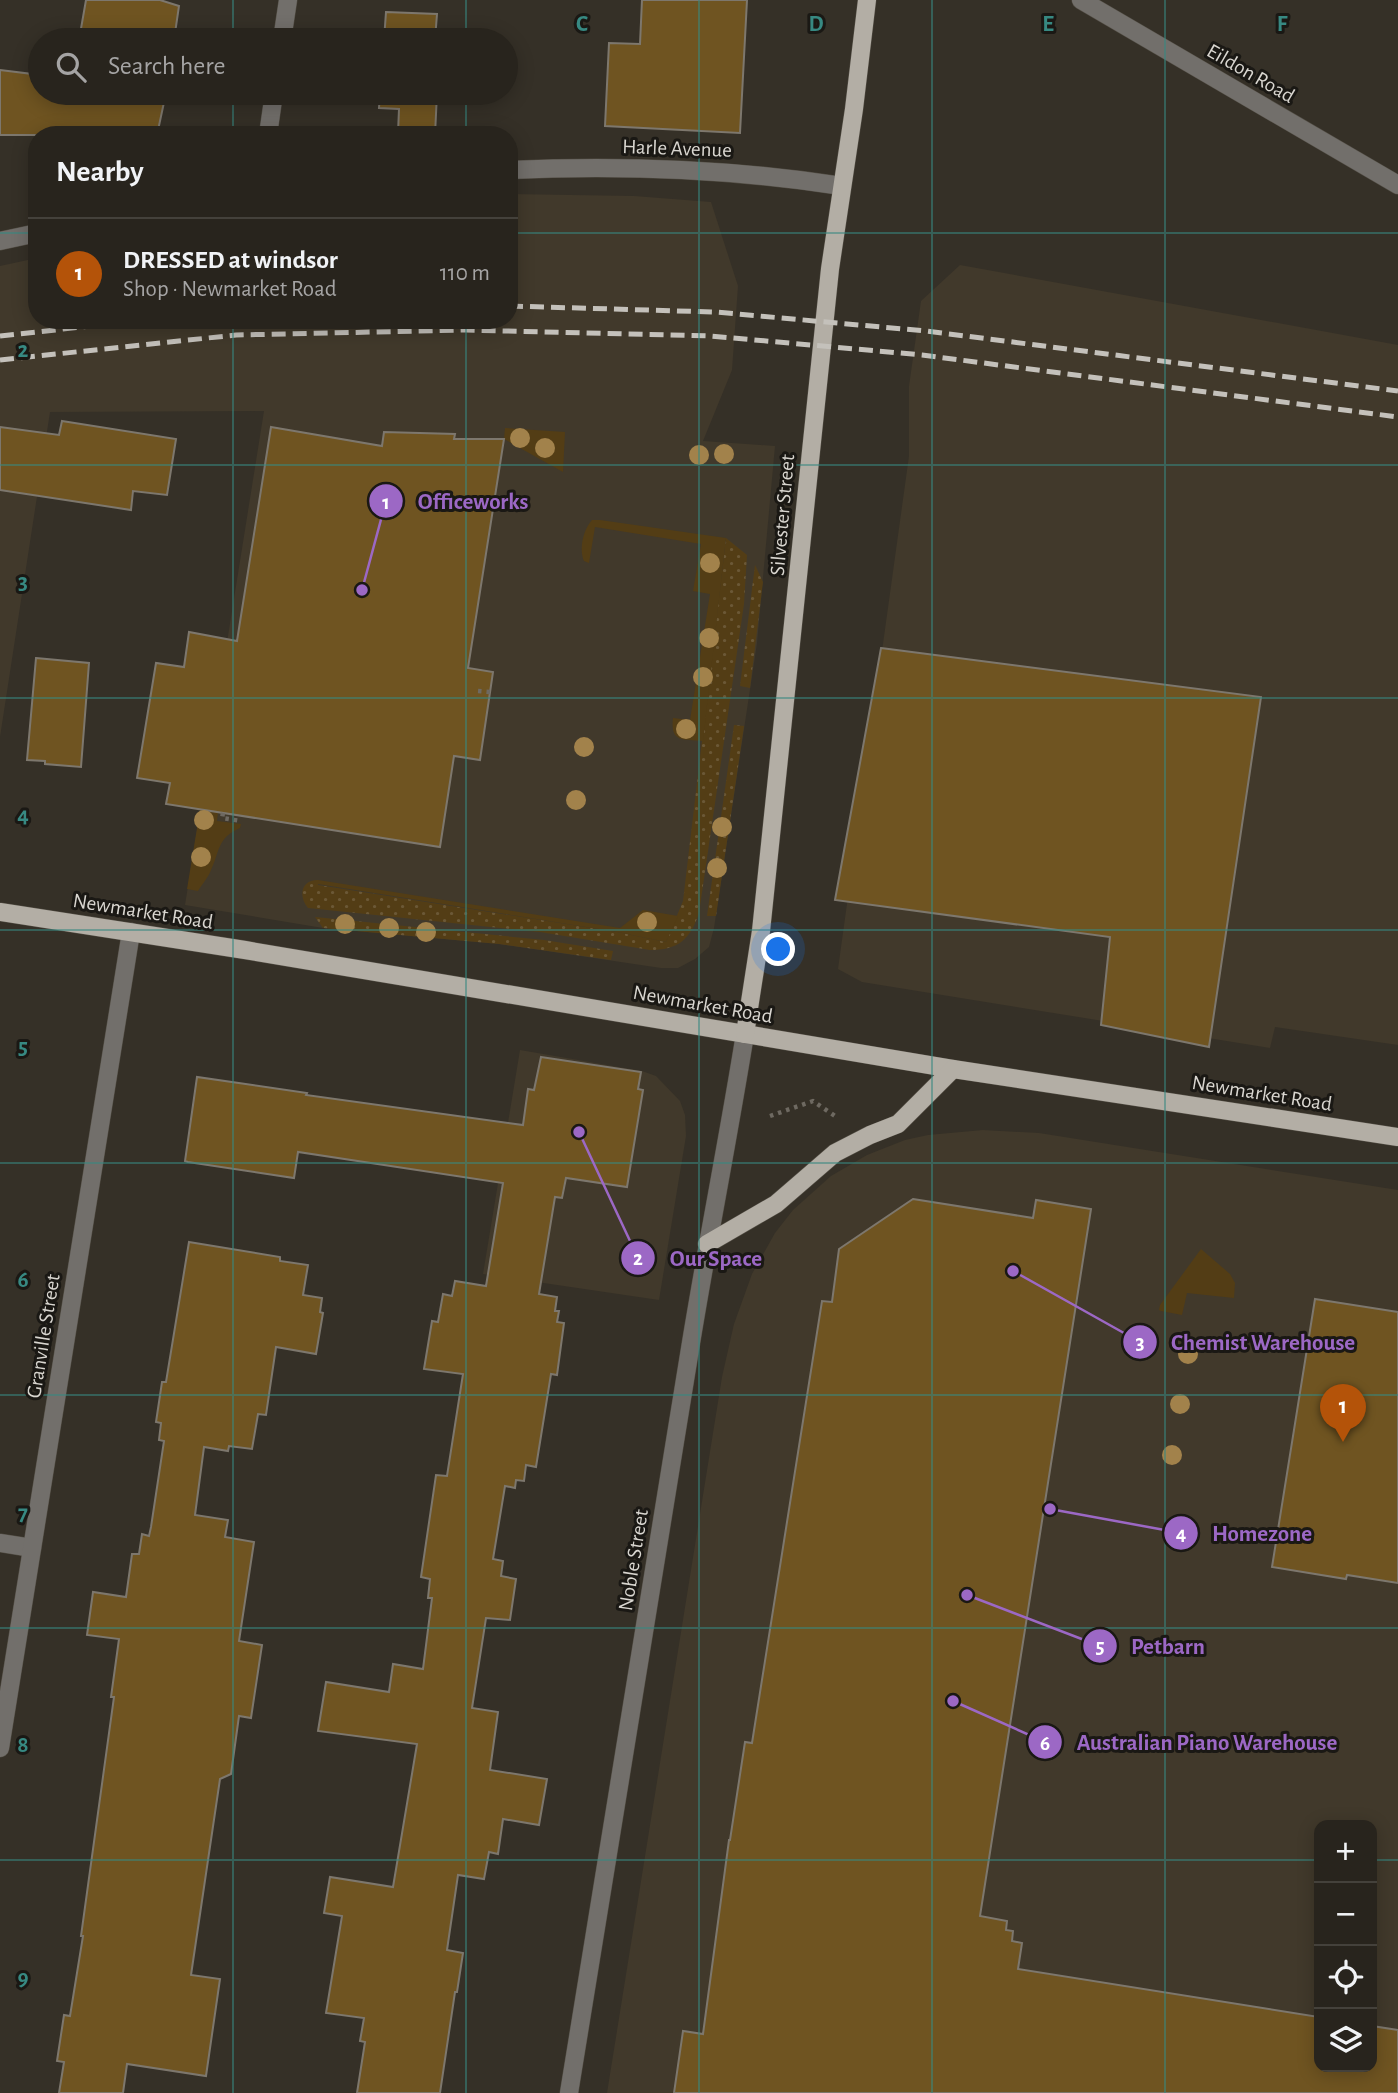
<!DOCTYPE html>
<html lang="en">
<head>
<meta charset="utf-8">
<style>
	body { margin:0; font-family:"Alegreya Sans",sans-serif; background:#302c26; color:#f1f3f6 }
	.controls { position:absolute; right:21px; bottom:21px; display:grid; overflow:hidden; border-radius:14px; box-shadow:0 4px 18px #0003 }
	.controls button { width:63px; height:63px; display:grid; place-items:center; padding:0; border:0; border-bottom:2px solid #44413b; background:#28241d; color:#f1f3f6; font:35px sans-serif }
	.you { position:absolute; left:779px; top:950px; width:24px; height:24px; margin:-18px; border:5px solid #fff; border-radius:50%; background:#1a73e8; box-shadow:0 0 0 10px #1a73e833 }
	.badge { display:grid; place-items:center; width:46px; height:46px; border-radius:50%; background:#b45309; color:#fff; font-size:23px; font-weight:700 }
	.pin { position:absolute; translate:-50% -58px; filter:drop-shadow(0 2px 4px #0008) }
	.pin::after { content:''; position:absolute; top:37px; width:24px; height:21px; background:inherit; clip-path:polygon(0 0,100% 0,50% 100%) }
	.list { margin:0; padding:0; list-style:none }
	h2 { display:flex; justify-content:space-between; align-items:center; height:91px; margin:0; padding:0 28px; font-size:30px }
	h2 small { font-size:23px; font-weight:400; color:#a5a4a4 }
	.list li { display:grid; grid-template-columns:46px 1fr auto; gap:21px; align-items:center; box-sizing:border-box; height:112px; padding:0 28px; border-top:2px solid #44413b }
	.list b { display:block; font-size:26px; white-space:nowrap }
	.list p { margin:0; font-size:23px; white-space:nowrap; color:#a5a4a4 }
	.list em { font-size:23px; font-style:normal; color:#a5a4a4 }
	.icon { flex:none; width:38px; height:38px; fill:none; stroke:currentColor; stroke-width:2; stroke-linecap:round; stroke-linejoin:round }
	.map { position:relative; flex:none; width:1398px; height:2093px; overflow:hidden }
	.search { position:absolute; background:#28241d; box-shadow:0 4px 18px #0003; left:28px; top:28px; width:490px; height:77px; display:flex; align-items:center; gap:18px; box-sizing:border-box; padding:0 24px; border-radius:38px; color:#a5a4a4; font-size:26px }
	.panel { position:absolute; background:#28241d; box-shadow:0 4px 18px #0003; left:28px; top:126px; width:490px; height:203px; border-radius:28px }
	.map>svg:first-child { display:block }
	.built { fill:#41392b; fill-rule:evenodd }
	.grass { fill:url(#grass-dots) }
	.garden { fill:#533d15 }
	.building { fill:#6f5421; stroke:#7d776d; stroke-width:2 }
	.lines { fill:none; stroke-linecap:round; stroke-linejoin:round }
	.minor-casing { stroke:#534e45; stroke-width:19 }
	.major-casing { stroke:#534e45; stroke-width:19 }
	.path { stroke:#6e6961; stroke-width:4.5; stroke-dasharray:3.5 5; stroke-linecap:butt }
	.minor { stroke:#726f6b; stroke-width:18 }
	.major { stroke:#b3aea5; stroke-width:18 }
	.rail { stroke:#c4c1bb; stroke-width:5; stroke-dasharray:14 7; stroke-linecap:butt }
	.tree { fill:#a2824b }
	.grid { fill:none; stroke:#378982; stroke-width:2; stroke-opacity:0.55 }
	.labels { text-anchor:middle; stroke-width:6; stroke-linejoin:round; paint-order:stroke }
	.street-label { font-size:21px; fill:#d9d6d0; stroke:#1a1814 }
	.grid-label { font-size:23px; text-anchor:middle; font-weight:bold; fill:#378982; stroke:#1a1814; stroke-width:6; stroke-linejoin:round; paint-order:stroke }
	.leader { fill:none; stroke:#9c68c5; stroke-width:2.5 }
	.callout-dot { fill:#9c68c5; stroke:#1a1814; stroke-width:2.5 }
	.mark-label { font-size:21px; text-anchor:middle; font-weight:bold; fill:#fff }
	.callout-label { font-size:23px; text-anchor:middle; font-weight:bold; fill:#9c68c5; stroke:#1a1814; stroke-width:6; stroke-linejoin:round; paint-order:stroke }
</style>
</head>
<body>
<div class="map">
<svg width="1398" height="2093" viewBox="0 0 1398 2093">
	<defs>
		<pattern id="grass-dots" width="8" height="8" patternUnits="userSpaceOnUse" patternTransform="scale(1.75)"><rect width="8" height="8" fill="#533d15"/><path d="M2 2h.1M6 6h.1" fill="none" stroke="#6b5836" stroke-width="1.8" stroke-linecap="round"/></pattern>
	</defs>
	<rect width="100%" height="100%" fill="#353027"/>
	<g class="built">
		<path d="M509 194 634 196 711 202 738 286 732 370 703 441 775 446 757 643 714 928 709 947 695 959 678 968H661L499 944 323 928 185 905 264 411 50 412 0 737V266L37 258V320H509Z"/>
		<path d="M960 265 1398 345V1045L1275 1027 1270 1048 862 982 838 969 909 456V386L921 301Z"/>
		<path d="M520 1050 642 1071 656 1076 680 1101 685 1115 686 1136 659 1300 483 1274Z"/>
		<path d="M983 1130 1039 1133 1398 1190V2093H607L722 1377 734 1324 752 1274 775 1233 793 1210 831 1176 867 1155 905 1140 928 1135ZM1319 1825H1372V2067H1319Z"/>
	</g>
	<g class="grass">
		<path d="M726 538 747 555 744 604 699 913C690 940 678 950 650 950L540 932 308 908C298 896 301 880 318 880V885L617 932 666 942 683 901Z"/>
		<path d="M755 565 763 582 750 688 740 686Z"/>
		<path d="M734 725 744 726 716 916H707Z"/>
		<path d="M315 917 544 940 613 951 611 960 499 944 323 928Z"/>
	</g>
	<g class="garden">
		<path d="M505 428 565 432 563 472 504 439Z"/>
		<path d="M592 520H600L726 538 703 741C683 739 670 743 673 718L690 720 710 594 693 591 701 544 595 527 589 563 584 561C579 549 583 530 592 520Z"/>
		<path d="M200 810 218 812 217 821 241 824 240 828C217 838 220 851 211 870 208 878 202 884 198 891L187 889Z"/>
		<path d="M318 880 620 928 643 910 678 916 666 942 617 932 318 884Z"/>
		<path d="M1201 1249 1230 1274 1235 1283 1234 1298 1187 1293 1182 1315 1161 1311 1159 1310 1160 1305Z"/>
	</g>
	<g class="building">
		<path d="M86 0H160L179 6 174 40H79Z"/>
		<path d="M642 0H747L740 133 605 126 609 43 640 44Z"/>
		<path d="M386 12 437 14 435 40H384Z"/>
		<path d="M0 70 40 75V93H166L157 135H0Z"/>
		<path d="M380 93H437L435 135 398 133 399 109 379 108Z"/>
		<path d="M62 421 176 439 167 495 133 491 131 510 0 490V427L59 435Z"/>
		<path d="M271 427 382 446 384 432 455 434 454 439H504L468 668 493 672 480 760 454 756 440 847 166 804 170 783 137 778 156 663 184 667 189 632 237 641Z"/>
		<path d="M881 648 1261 697 1209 1047 1101 1025 1110 937 835 900Z"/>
		<path d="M36 658 89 663 81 767 45 764V761L27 760Z"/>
		<path d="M541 1057 641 1072 638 1089 643 1090 627 1187 566 1178 562 1198 555 1197 539 1294 557 1297 555 1311H559L557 1322 564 1323 557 1375 551 1374 536 1467 526 1465 524 1481 516 1480 515 1488 505 1486 493 1559 503 1561 501 1576 516 1579 510 1620 486 1618 472 1708 498 1712 490 1770 547 1779 539 1825 503 1819 498 1854 489 1852 484 1879 458 1875 447 1950 463 1953 457 1992H455L440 2093H357L365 2042 360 2041 364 2018 326 2013 342 1916 324 1913 330 1877 393 1887 417 1744 318 1731 326 1682 389 1692 393 1664 423 1669 432 1598H428L430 1579 421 1577 436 1475 447 1476 463 1374 424 1369 432 1321 438 1322 443 1294 452 1296 455 1281 486 1286 503 1183 298 1152 294 1178 188 1162 185 1161 197 1077 307 1093 306 1095 523 1125 528 1089 534 1090Z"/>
		<path d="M913 1199 1033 1218 1036 1200 1091 1209 980 1916 1007 1921 1006 1930 1013 1931 1012 1941 1022 1943 1018 1969 1319 2017V2067H1372V2026L1398 2030V2093H674L683 2031 703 2034 729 1840H730L745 1742 752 1743 822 1301 832 1302 839 1249Z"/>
		<path d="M189 1242 280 1257V1261L308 1265 303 1295 322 1298 320 1312 323 1313 316 1354 276 1347 266 1415 258 1414 252 1449 229 1446 228 1451 204 1447 195 1515 228 1520 225 1537 254 1542 239 1641 262 1645 251 1718 239 1716 231 1774 220 1779 191 1975 220 1979 206 2076 127 2064 123 2093H59L64 2062 57 2061 64 2015 70 2016 83 1936H81L114 1697H111L119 1639 87 1635 93 1592 126 1597 132 1554H139L142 1534 149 1536 151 1527 164 1441 159 1440 161 1423 156 1422 162 1382H166Z"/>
		<path d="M1315 1299 1398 1312V1583L1347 1575 1346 1579 1272 1567Z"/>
	</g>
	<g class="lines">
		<defs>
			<g id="minor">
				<path d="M1081 0 1398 185"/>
				<path d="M282 40 288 0"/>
				<path d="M268 135 274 93"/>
				<path d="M509 170C621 165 732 169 842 186"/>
				<path d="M0 241 37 233"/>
				<path d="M0 1543 32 1548"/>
				<path d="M0 1748 131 932"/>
				<path d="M569 2093 690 1349C707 1244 728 1140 745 1034"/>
			</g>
			<g id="major">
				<path d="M0 912 245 950 953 1069 1398 1137"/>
				<path d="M745 1034 761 931 830 269 854 109 867 0"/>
				<path d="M707 1244 776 1204 835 1153 870 1135 898 1124 953 1069"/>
			</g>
		</defs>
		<use href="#minor" class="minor-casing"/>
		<use href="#major" class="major-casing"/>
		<g class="path">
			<path d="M478 691 490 692"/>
			<path d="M223 813 222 818 241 821"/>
			<path d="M770 1116 813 1101 835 1116"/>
		</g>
		<use href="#minor" class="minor"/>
		<use href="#major" class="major"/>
		<g class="rail">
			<path d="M509 306 715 312 926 331 1398 391"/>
			<path d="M0 336 146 320"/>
			<path d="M0 360 236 335 466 330 711 336 922 355 1398 417"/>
		</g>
	</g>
	<g class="tree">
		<circle cx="520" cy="438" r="10"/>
		<circle cx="545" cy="448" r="10"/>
		<circle cx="724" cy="454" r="10"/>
		<circle cx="699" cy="455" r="10"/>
		<circle cx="710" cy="563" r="10"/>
		<circle cx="709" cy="638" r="10"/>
		<circle cx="703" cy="677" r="10"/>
		<circle cx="686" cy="729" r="10"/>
		<circle cx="584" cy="747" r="10"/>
		<circle cx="576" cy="800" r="10"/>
		<circle cx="204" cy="820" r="10"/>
		<circle cx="722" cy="827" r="10"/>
		<circle cx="201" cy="857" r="10"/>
		<circle cx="717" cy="868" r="10"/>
		<circle cx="647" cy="922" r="10"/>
		<circle cx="345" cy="924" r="10"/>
		<circle cx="389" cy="928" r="10"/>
		<circle cx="426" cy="932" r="10"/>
		<circle cx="1188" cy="1354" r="10"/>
		<circle cx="1180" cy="1404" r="10"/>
		<circle cx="1172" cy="1455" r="10"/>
	</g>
	<path class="grid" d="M233 0V40M466 0V40M699 0V2093M932 0V2093M1165 0V2093M233 93V135M466 93V135M0 233H37M509 233H1398M233 320V2093M466 320V2093M0 465H1398M0 698H1398M0 930H1398M0 1163H1398M0 1395H1398M0 1628H1398M0 1860H1319M1372 1860H1398"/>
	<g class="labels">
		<g class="street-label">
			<text transform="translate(1251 73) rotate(30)" y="7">Eildon Road</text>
			<text transform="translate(677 148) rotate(2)" y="7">Harle Avenue</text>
			<text transform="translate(782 515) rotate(-85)" y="7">Silvester Street</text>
			<text transform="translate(143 911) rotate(9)" y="7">Newmarket Road</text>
			<text transform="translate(703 1004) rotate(10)" y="7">Newmarket Road</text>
			<text transform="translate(1262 1093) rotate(9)" y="7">Newmarket Road</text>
			<text transform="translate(43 1336) rotate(-81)" y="7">Granville Street</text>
			<text transform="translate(633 1560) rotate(-81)" y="7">Noble Street</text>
		</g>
	</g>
	<g class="grid-label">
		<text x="582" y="31">C</text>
		<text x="816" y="31">D</text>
		<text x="1048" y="31">E</text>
		<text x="1282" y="31">F</text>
		<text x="23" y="357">2</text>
		<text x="23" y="589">3</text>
		<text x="23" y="822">4</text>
		<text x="23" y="1054">5</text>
		<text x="23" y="1287">6</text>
		<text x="23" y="1520">7</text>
		<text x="23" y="1752">8</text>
		<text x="23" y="1985">9</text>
	</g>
	<path class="leader" d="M362 590L386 501M579 1132L638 1258M1013 1271L1140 1342M1050 1509L1181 1533M967 1595L1100 1646M953 1701L1045 1742"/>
	<g class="callout-dot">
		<circle cx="362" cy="590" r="7"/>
		<circle cx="579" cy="1132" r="7"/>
		<circle cx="1013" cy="1271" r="7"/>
		<circle cx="1050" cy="1509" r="7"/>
		<circle cx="967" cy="1595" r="7"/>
		<circle cx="953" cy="1701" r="7"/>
		<circle cx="386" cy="501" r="18"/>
		<circle cx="638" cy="1258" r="18"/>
		<circle cx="1140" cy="1342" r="18"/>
		<circle cx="1181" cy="1533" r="18"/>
		<circle cx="1100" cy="1646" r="18"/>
		<circle cx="1045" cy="1742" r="18"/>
	</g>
	<g class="mark-label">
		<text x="386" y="509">1</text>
		<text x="638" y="1265">2</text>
		<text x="1140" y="1349">3</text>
		<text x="1181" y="1540">4</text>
		<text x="1100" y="1653">5</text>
		<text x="1045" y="1750">6</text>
	</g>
	<g class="callout-label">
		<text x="473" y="509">Officeworks</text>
		<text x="716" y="1266">Our Space</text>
		<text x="1263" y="1350">Chemist Warehouse</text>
		<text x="1262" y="1541">Homezone</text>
		<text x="1168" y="1654">Petbarn</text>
		<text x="1207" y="1750">Australian Piano Warehouse</text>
	</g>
</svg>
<div class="controls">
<button>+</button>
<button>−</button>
<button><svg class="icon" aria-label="locate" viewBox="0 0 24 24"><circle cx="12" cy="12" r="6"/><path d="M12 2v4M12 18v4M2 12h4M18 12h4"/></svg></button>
<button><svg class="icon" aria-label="layers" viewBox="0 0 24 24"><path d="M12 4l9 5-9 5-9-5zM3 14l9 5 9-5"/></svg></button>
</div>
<div class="you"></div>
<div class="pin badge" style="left:1343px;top:1442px">1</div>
<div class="search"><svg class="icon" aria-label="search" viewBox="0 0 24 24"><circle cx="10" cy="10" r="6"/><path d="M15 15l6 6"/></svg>Search here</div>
<section class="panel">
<h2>Nearby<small></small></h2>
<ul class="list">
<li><span class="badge">1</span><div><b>DRESSED at windsor</b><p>Shop · Newmarket Road</p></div><em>110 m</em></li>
</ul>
</section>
</div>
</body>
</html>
